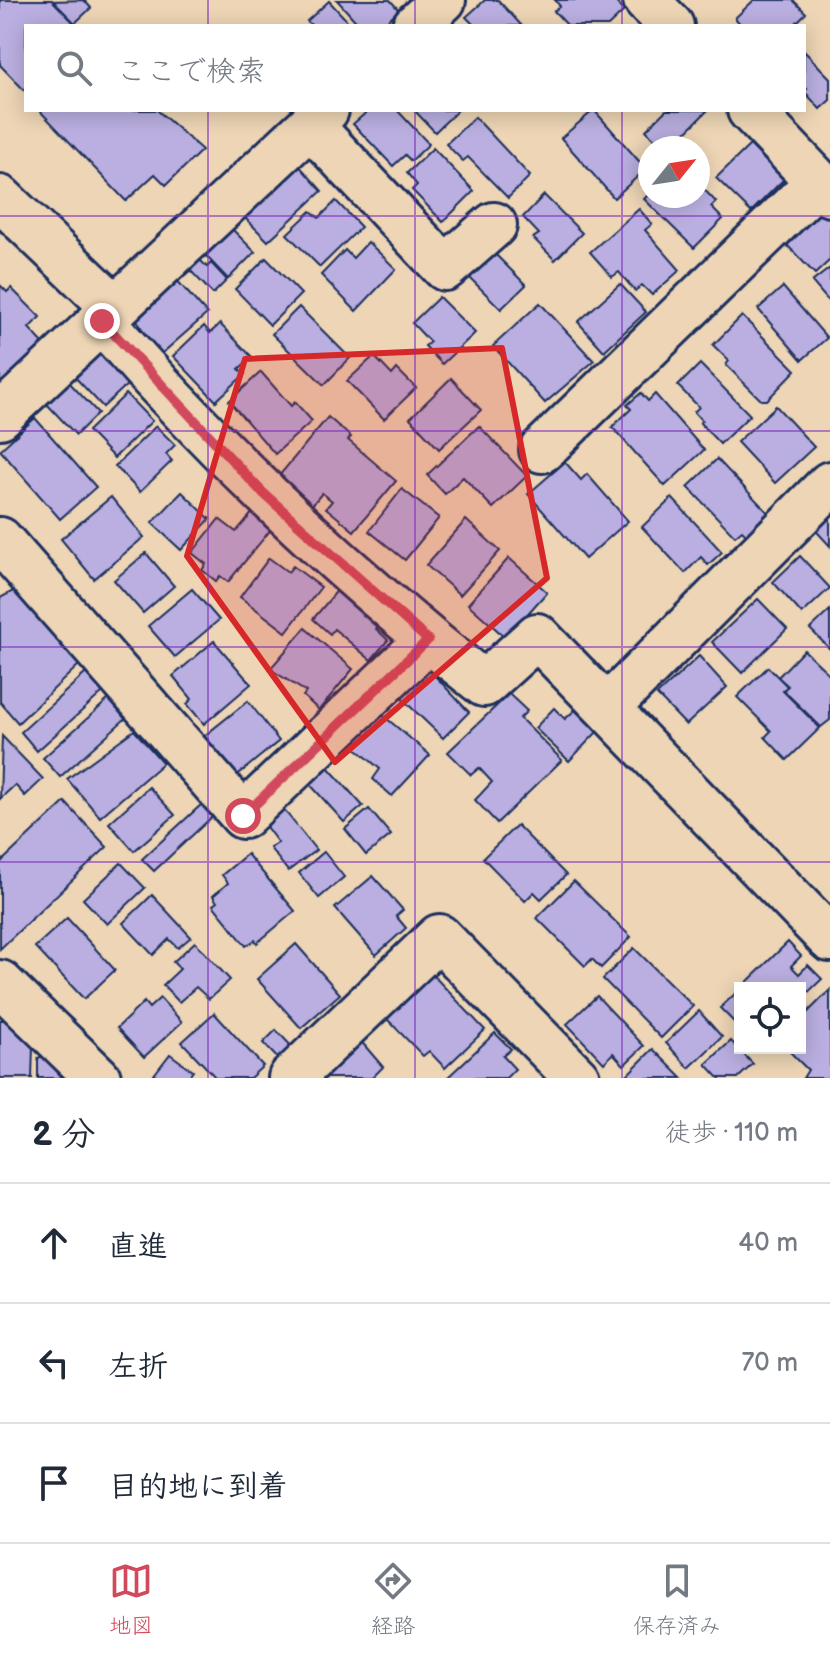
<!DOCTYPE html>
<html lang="ja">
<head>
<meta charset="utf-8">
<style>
	body { margin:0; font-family:"Balsamiq Sans","Klee One",sans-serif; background:#f6f6f7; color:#1f2937 }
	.controls { position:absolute; right:24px; bottom:24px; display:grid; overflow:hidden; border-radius:0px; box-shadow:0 4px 20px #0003 }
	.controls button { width:72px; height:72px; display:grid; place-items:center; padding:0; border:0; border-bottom:2px solid #e0e1e3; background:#fff; color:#1f2937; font:40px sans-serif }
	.compass { position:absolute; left:638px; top:136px; width:72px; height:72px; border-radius:50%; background:#fff; box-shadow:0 4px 20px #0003; rotate:60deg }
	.stop { position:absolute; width:24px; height:24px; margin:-18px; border:6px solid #d1495b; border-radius:50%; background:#fff }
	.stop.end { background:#d1495b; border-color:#fff; box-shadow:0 2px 8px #0008 }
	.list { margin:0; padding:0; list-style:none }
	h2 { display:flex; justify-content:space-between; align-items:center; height:104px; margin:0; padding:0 32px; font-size:34px }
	h2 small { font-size:26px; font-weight:400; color:#747a83 }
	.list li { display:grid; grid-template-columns:52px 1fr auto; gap:24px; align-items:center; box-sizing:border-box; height:120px; padding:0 32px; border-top:2px solid #e0e1e3 }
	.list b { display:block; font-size:30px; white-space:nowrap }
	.list em { font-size:26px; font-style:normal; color:#747a83 }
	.icon { flex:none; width:44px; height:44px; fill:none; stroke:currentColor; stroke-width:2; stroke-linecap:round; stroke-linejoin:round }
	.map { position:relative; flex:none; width:830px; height:1078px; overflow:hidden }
	.search { position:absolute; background:#fff; box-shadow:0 4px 20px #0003; left:24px; right:24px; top:24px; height:88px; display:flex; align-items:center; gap:20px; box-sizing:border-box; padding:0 28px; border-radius:0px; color:#747a83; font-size:30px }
	.sheet { height:464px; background:#fff }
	nav { display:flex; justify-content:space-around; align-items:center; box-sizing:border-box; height:112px; border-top:2px solid #e0e1e3; background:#fff; font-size:22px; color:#747a83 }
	nav a { display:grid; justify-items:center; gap:4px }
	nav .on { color:#d1495b }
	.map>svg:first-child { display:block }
	.building { fill:#baafe0; stroke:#1b2f5e; stroke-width:2 }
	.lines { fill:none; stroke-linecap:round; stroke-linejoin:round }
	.minor-casing { stroke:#1b2f5e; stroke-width:50 }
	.minor { stroke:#edd5b5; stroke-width:44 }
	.route { stroke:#d1495b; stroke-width:10 }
	.marked { fill:#d62828; fill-opacity:0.2; stroke:#d62828; stroke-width:6; stroke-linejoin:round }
	.grid { fill:none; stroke:#7b2cbf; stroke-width:2; stroke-opacity:0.55 }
</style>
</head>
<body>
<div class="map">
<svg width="830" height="1078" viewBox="0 0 830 1078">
	<rect width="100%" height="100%" fill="#edd5b5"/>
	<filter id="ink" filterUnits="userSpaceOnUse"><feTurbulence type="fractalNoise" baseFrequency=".0125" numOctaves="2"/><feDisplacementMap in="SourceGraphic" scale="16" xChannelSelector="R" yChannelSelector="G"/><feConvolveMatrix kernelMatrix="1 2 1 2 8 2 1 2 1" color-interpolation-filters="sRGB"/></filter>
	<g filter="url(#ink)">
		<g class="building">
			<path d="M0 0H52L77 26H26V92L0 65Z"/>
			<path d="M84 0 91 8 75 23 53 1Z"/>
			<path d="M337 0H390L399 10 381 26H360Z"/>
			<path d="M485 0H498L522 26H475L466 17Z"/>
			<path d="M555 0H614L624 11 608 26H568L554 11 560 6Z"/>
			<path d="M754 0H793L806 13 793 26H742L735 18Z"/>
			<path d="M329 1 352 26H312L307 21Z"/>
			<path d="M804 51 830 78V100L820 109 804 91 807 89 804 86Z"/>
			<path d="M39 110H157L202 150 166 185 155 174 126 201Z"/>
			<path d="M369 110H397L429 144 411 161 405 155 393 166 353 124Z"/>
			<path d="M414 110H458L435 132Z"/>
			<path d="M594 110 646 169 614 198 561 138Z"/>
			<path d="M666 110H708L670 148H663L646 130Z"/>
			<path d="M475 117 530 176 508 198 468 157 463 161 446 144Z"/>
			<path d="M750 145 784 179 751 212 716 178Z"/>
			<path d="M433 148 474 191 443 222 412 190 417 185 407 173Z"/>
			<path d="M296 162 322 191 268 241 241 214Z"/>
			<path d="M698 183 716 202 711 207 723 219 694 248 644 199 650 193V196H698Z"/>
			<path d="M544 195 582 233 555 260 533 238 539 234 523 217Z"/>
			<path d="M336 201 361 227 320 267 287 234 311 211 319 218Z"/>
			<path d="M821 203 830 213V260L815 274 782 240Z"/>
			<path d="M639 209 652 224 645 230 680 270 652 295 642 285 635 291 619 272 612 277 590 252Z"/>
			<path d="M232 229 255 252 228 279 205 255Z"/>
			<path d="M368 242 396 269 356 311 321 275 345 250 353 258Z"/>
			<path d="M490 249 526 285 501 309 466 274Z"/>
			<path d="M196 256 207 267 211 263 227 280 213 294 186 266Z"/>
			<path d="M266 258 301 294 270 325 235 289Z"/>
			<path d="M830 268V303L812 282Z"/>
			<path d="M175 278 207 314 159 356 141 337 144 333 135 316Z"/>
			<path d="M620 284 646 312 604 351 578 322Z"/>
			<path d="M0 285 7 292 11 288 40 317 29 328 43 343 0 385Z"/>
			<path d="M783 287 827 338 802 360 758 309Z"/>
			<path d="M439 297 475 333 442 364 425 346 430 342 412 323Z"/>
			<path d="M540 303 594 361 545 403 493 346Z"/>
			<path d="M299 307 350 358 324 385 272 334Z"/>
			<path d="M742 316 796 370 767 400H761L726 365 729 361 713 345Z"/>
			<path d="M220 324 252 357 239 369 245 374 216 401 173 356 204 326 210 333Z"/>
			<path d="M98 351 129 383 103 407 73 375Z"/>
			<path d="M374 356 392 375 397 369 416 388 384 419 347 381Z"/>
			<path d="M700 364 750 415 720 444 700 423 702 421 694 412 699 407 678 386Z"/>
			<path d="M261 372 291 406 295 402 312 421 275 454 229 401Z"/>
			<path d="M451 378 481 410 439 449 410 418Z"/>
			<path d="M67 380 98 413 76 435 45 402Z"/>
			<path d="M641 393 648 401 655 394 704 450 665 486 612 427 631 409 627 405Z"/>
			<path d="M126 394 152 421 114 458 88 431Z"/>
			<path d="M776 406 814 447 775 483 737 442Z"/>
			<path d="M328 417 351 437 348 440 396 481 354 531 326 508 332 501 322 493 312 505 278 477Z"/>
			<path d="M35 418 96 487 60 519 0 450Z"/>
			<path d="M156 426 175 445 166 454 172 461 140 492 115 466Z"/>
			<path d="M479 426 527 476 493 508 463 477 445 494 427 475Z"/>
			<path d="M717 459 775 520 753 541 742 530 735 536 688 487Z"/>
			<path d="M565 462 581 480 587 474 628 521 585 559 528 494Z"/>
			<path d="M402 489 439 518 405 560 369 531Z"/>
			<path d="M182 492 210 519 181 550 152 523Z"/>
			<path d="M111 497 144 537 94 579 61 539Z"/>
			<path d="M672 498 722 552 708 565 701 557 685 573 642 527Z"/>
			<path d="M830 502V546L808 522Z"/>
			<path d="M254 511 273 527 228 582 220 576 216 581 202 570 206 564 192 553 219 519 236 532Z"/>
			<path d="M466 520 500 551 460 595 426 565Z"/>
			<path d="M146 553 174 586 143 613 114 580Z"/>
			<path d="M800 556 830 588 802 614 773 582Z"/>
			<path d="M269 558 288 572 293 566 321 587 286 632 240 597Z"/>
			<path d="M509 558 547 592 506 638 468 604Z"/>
			<path d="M340 587 380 624 376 629 388 640 371 660 334 629 330 634 313 619Z"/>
			<path d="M192 589 219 620 175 657 148 626Z"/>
			<path d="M15 590 80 664 18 723 0 702V598Z"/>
			<path d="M758 599 787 629 742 673 712 642Z"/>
			<path d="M830 610V649L810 629Z"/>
			<path d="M305 628 353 669 319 710 303 696 306 692 270 669Z"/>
			<path d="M214 641 251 684 204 724 187 704 192 699 173 676Z"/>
			<path d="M804 650 830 675V720L821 727 783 690 788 686 778 677Z"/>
			<path d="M699 656 727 687 686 725 657 695Z"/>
			<path d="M421 661 469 712 443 738 393 690Z"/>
			<path d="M768 667 787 686 783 691 820 728 787 760 765 737 771 731 737 697Z"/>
			<path d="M86 673 103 692 37 751 21 732Z"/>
			<path d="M509 694 527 711 520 718 562 760 497 823 475 800 492 782 479 768 471 775 448 752Z"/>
			<path d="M109 699 125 719 60 777 43 758Z"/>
			<path d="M248 701 279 741 235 777 203 737Z"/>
			<path d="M554 708 565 719 575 710 597 732 569 761 535 728Z"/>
			<path d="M379 712 430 755 392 796 373 779 380 769 351 744Z"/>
			<path d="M134 730 163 763 100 817 67 779Z"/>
			<path d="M2 736 43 779 25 796 15 785 0 799Z"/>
			<path d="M327 766 363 806 344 822 308 782Z"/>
			<path d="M149 787 175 815 134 851 109 823Z"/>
			<path d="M65 802 107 847 0 949V863Z"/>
			<path d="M202 804 213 816 154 871 142 859Z"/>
			<path d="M280 805 316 850 288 871 270 848 278 843 261 820Z"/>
			<path d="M369 809 391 835 366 855 345 829Z"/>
			<path d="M517 825 566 875 541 899 534 892 525 901 483 858Z"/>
			<path d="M324 852 344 877 319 898 299 873Z"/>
			<path d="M247 854 295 911 257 943 255 940 246 946 213 905 217 902 213 896 228 883 222 875Z"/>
			<path d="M121 863 145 888 107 924 83 899Z"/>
			<path d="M373 876 403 910 396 916 406 928 376 955 335 908Z"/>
			<path d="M574 881 631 937 601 968 592 959 585 966 537 918Z"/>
			<path d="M152 895 191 937 178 948 169 939 153 955 123 923Z"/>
			<path d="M67 918 115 970 84 999 35 947Z"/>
			<path d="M195 942 230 980 209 999 196 987 179 1002 163 985 180 969 173 962Z"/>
			<path d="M788 942 801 956 791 966 799 974 808 965 822 979 800 1000V988H741Z"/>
			<path d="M296 944 340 994 301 1028 257 979Z"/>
			<path d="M634 948 693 1006 661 1038 603 979Z"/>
			<path d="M431 973 485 1030 445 1068 429 1051 423 1056 385 1017Z"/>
			<path d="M740 989V1028L720 1008Z"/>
			<path d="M830 990V1078H803L808 1070 786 1048H800V1020Z"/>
			<path d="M597 996 644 1046 624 1065 613 1053 604 1063 567 1024Z"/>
			<path d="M160 998 182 1022 144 1057 117 1028 144 1002 149 1008Z"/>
			<path d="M699 1011 722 1037 689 1068 666 1043Z"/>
			<path d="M214 1013 263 1066 250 1078H216L182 1042Z"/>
			<path d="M0 1020H8L33 1046 32 1078H0Z"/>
			<path d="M276 1030 297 1052 283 1064 263 1043Z"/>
			<path d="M495 1033 511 1049 503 1056 515 1069 506 1078H447Z"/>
			<path d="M359 1039 383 1067 372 1078H315Z"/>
			<path d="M731 1041 753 1064 738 1078H719L706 1064Z"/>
			<path d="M653 1049 682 1078H624Z"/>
			<path d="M170 1054 193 1071 188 1078 153 1076Z"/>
			<path d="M43 1056 63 1078H38V1058Z"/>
		</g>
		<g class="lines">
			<defs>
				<g id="minor">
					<path d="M646 0 671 26"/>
					<path d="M415 26 443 0"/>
					<path d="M750 110 830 194"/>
					<path d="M310 125 445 268 494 225"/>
					<path d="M0 198 115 308"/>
					<path d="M102 321C217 454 346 575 484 684L537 636 830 939"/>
					<path d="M0 416 326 110"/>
					<path d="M542 450 818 182"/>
					<path d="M0 540 243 816 428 640"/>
					<path d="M609 706 830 484"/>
					<path d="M0 983 98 1078"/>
					<path d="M291 1078 439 937 577 1078"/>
				</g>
			</defs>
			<use href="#minor" class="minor-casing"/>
			<use href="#minor" class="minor"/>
		</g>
	</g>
	<g class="lines" filter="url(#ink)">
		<path class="route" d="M102 321 261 491 428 640 243 816"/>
	</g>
	<path class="marked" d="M502 348 547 578 335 762 187 556 245 359Z"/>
	<path class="grid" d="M208 0V26M415 0V26M622 0V26M208 110V1078M415 110V1078M622 110V1078M0 216H830M0 431H830M0 647H830M0 862H830"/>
</svg>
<div class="controls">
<button><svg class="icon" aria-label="locate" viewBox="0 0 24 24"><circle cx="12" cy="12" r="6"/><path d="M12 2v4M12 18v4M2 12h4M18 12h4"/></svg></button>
</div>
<svg class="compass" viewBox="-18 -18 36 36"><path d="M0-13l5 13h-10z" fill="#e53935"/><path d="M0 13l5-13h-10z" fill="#747a83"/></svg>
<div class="stop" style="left:243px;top:816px"></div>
<div class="stop end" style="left:102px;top:321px"></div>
<div class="search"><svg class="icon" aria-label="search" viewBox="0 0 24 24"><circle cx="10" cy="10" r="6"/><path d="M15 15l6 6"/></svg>ここで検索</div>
</div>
<section class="sheet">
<h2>2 分<small>徒歩 · 110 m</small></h2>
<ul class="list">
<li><svg class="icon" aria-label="ahead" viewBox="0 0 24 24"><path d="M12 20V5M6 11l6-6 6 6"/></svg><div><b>直進</b></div><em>40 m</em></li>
<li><svg class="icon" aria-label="left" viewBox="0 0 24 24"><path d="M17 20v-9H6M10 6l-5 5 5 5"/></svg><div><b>左折</b></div><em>70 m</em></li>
<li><svg class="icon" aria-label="arrive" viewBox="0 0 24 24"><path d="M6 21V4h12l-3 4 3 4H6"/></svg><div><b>目的地に到着</b></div></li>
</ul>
</section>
<nav>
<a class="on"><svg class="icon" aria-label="map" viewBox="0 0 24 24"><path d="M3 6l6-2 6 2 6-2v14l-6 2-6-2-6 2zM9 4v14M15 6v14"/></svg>地図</a>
<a><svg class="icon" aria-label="directions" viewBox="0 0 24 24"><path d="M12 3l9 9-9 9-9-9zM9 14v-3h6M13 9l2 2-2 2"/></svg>経路</a>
<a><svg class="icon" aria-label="saved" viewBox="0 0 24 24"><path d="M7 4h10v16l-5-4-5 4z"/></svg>保存済み</a>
</nav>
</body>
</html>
